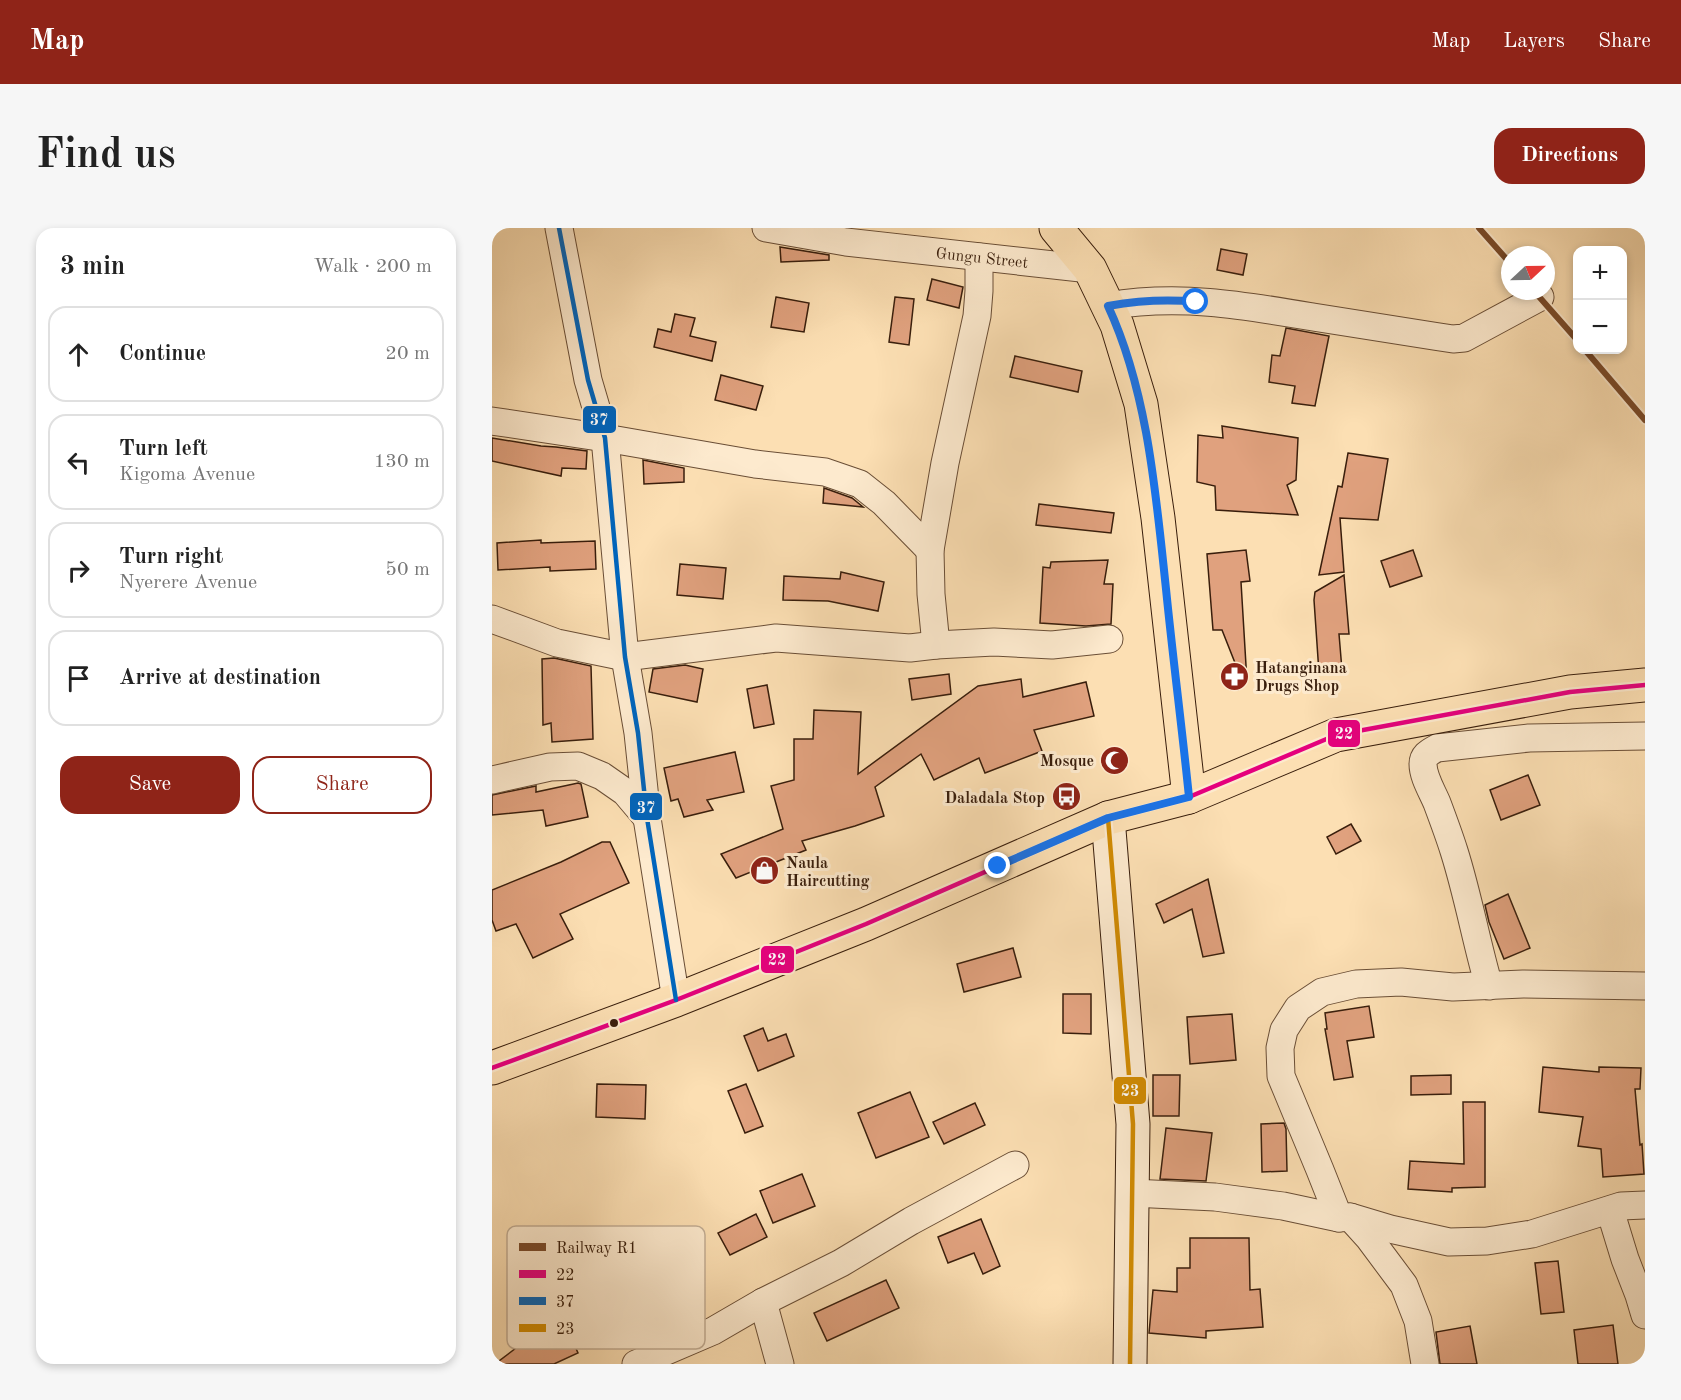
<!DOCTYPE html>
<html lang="en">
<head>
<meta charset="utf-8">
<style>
	body { margin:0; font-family:"Old Standard TT",serif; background:#f6f6f6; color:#222 }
	.controls { position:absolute; right:18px; top:18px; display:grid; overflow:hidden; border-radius:12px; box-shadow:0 3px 9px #0003 }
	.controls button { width:54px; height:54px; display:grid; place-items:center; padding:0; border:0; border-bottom:2px solid #e0e0e0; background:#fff; color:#222; font:30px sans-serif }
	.compass { position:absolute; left:1009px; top:18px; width:54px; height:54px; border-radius:50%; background:#fff; box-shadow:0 3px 9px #0003; rotate:68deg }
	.stop { position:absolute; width:18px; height:18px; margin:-14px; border:4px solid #1a73e8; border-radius:50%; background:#fff }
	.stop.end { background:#1a73e8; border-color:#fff; box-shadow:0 2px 6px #0008 }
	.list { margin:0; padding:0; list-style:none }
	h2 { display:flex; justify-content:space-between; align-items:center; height:78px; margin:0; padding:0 24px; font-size:26px }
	h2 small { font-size:20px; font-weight:400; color:#767676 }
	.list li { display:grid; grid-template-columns:39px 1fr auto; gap:18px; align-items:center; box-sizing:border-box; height:96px; margin:0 12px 12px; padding:0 12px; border:2px solid #e0e0e0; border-radius:18px }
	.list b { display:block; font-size:22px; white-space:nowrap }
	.list p { margin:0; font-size:20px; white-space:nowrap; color:#767676 }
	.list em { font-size:20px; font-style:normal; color:#767676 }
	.actions { display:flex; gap:12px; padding:18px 24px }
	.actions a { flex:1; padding:14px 0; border:2px solid #8f2418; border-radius:18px; text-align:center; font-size:21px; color:#8f2418 }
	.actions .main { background:#8f2418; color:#fff }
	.icon { flex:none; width:33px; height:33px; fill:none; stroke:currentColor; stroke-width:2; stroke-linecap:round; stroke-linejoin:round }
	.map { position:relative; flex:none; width:1153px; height:1136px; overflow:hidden; border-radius:18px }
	header { display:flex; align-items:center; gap:36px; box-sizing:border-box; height:84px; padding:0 30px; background:#8f2418; color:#fff }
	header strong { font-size:28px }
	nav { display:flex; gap:33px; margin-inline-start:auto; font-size:21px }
	.intro { display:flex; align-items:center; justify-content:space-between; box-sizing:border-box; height:144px; padding:0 36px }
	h1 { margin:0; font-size:42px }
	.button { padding:15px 27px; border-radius:18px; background:#8f2418; color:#fff; font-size:21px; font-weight:700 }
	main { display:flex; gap:36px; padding:0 36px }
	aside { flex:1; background:#fff; border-radius:18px; box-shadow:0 3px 9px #0003 }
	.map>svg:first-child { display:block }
	.building { fill:#e0a17e; stroke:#391e0c; stroke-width:1.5 }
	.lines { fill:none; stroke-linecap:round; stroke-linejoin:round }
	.minor-casing { stroke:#6a4e36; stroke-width:29 }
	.secondary-casing { stroke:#391e0c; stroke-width:35 }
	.primary-casing { stroke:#391e0c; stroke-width:35 }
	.minor { stroke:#fdeace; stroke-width:27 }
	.secondary { stroke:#fdeace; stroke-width:33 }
	.primary { stroke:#fcdfb3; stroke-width:33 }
	.bus-1-casing { stroke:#fdeace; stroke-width:9 }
	.bus-2-casing { stroke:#fdeace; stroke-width:9 }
	.bus-3-casing { stroke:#fdeace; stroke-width:9 }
	.bus-1 { stroke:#e5007d; stroke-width:4.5 }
	.bus-2 { stroke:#0065bd; stroke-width:4.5 }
	.bus-3 { stroke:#d18b02; stroke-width:4.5 }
	.rail-1-casing { stroke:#fdeace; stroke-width:10 }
	.rail-1 { stroke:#7a4b2a; stroke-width:6 }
	.route { stroke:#1a73e8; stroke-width:8 }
	.bus-dot { fill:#391e0c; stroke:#fdeace; stroke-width:2 }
	.labels { text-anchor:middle; stroke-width:6; stroke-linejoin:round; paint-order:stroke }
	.street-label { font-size:16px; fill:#391e0c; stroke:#fdeace }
	.poi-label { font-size:16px; font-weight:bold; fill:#391e0c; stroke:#fdeace; text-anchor:start }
	.key { fill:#fdeace; stroke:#c2ad94; stroke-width:1.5 }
	.key-label { font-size:16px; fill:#391e0c }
	.line-badge { stroke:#fdeace; stroke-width:2 }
	.badge-label { font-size:16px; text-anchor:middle; font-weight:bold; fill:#fff }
</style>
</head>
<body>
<header>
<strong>Map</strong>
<nav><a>Map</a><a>Layers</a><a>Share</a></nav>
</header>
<div class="intro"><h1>Find us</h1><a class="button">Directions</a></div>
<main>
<aside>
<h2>3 min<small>Walk · 200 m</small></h2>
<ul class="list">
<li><svg class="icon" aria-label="ahead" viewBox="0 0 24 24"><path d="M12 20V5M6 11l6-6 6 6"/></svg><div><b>Continue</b></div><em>20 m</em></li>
<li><svg class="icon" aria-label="left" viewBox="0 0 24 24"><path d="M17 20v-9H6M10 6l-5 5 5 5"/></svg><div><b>Turn left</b><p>Kigoma Avenue</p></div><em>130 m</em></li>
<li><svg class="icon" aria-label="right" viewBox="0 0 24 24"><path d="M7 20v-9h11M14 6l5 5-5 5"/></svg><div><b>Turn right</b><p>Nyerere Avenue</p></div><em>50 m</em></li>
<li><svg class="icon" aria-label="arrive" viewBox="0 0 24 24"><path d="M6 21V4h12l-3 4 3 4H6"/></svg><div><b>Arrive at destination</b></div></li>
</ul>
<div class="actions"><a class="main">Save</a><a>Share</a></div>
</aside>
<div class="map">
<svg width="1153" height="1136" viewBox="0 0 1153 1136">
	<rect width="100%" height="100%" fill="#fcdfb3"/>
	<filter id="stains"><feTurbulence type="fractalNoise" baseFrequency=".00333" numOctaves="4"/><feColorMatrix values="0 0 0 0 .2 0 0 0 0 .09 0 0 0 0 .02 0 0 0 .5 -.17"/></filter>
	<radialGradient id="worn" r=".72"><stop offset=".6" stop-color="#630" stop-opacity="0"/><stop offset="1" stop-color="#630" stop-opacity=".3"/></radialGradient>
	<g class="building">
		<path d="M288 19 337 27V32L289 34Z"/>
		<path d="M729 21 755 26 751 47 725 42Z"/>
		<path d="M440 51 471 59 467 80 435 72Z"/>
		<path d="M284 69 317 75 312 104 279 99Z"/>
		<path d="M403 69 422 71 417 117 397 114Z"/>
		<path d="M183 86 203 90 198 108 224 114 220 133 162 119 166 101 179 104Z"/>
		<path d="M794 100 837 108 823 178 800 175 803 158 777 154 780 127 788 128Z"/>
		<path d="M523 128 590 143 586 164 518 149Z"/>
		<path d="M229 147 271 158 264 182 223 172Z"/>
		<path d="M730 198 806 210 804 252 795 257 806 287 724 282 723 258 705 254 706 207 731 210Z"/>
		<path d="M0 210 49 218 64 219 95 223 94 241 70 240 69 248 0 233Z"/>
		<path d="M856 225 896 231 886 292 848 290 852 344 827 347 846 258 850 259Z"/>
		<path d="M151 232 192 240V254L152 256Z"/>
		<path d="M332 260 360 270 371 279 331 275Z"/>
		<path d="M547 276 622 285 619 305 544 297Z"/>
		<path d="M49 312V315L103 313 104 341 58 343V339L6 342 5 315Z"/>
		<path d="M754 322 758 353 749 354 755 454 751 455 730 402H721L715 326Z"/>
		<path d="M921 322 930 348 898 359 889 333Z"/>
		<path d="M616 332 612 356H621L619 396 594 398 548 395 551 339 558 340 559 334Z"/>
		<path d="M188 336 234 340 231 371 185 367Z"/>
		<path d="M349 344 392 354 386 383 336 373 291 372 292 348 348 351Z"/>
		<path d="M852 347 857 406H847L850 442 827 445 822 372 823 364Z"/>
		<path d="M62 430 99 438 101 511 60 514 59 495 51 497 50 431Z"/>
		<path d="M193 437 211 441 205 474 157 464 161 441Z"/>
		<path d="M457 446 459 466 420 472 417 451Z"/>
		<path d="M529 451 531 469 594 454 602 488 542 502 550 523 493 545 487 530 442 552 429 526 383 559 392 588 363 598 310 613 314 622 244 650 229 626 291 601 279 558 302 552V511H321L322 482 369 484 366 546 486 458Z"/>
		<path d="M275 457 282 496 262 500 255 461Z"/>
		<path d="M243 524 252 564 215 572 221 582 192 589 186 571 179 573 172 540Z"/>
		<path d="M1036 547 1048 577 1009 592 998 562Z"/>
		<path d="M86 555 89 556 96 589 54 598 51 582 0 587V567L44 558V564Z"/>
		<path d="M859 596 869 613 844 626 835 609Z"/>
		<path d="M110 614H118L137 655 68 686 81 711 41 730 24 696 4 703 0 692V662L69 634Z"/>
		<path d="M716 651 732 725 711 729 700 681 672 695 664 676Z"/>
		<path d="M1016 666 1038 720 1012 731 997 694 993 677Z"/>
		<path d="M521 720 529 749 472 764 465 736Z"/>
		<path d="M571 766H599V806L571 805Z"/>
		<path d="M877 778 882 809 855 813 861 849 842 852 833 801H835L833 785Z"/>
		<path d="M740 786 744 832 698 836 695 789Z"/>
		<path d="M271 800 276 813 294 806 302 828 266 843 252 808Z"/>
		<path d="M1051 839 1107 844V839L1149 840 1148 861H1143L1148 917 1150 916 1152 946 1111 949 1109 921 1086 918 1091 889 1047 884Z"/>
		<path d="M661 847H688L687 888H661Z"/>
		<path d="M959 847V866L919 867V848Z"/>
		<path d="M105 856 154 857 153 891 104 889Z"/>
		<path d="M254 856 271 898 253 905 236 863Z"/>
		<path d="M418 864 437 909 384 930 366 885Z"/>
		<path d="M971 874H993V959L960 960V964L916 961 918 933 972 936Z"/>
		<path d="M483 875 493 897 452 916 441 894Z"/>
		<path d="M792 895 794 901 795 943 770 944 769 896Z"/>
		<path d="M674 900 720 905 714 953 668 951Z"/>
		<path d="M310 946 323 978 281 995 268 963Z"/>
		<path d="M264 986 275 1009 238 1027 226 1005Z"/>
		<path d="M489 991 508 1038 491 1046 482 1025 456 1035 446 1009Z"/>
		<path d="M698 1010H757L758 1062 768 1061 771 1099 714 1103V1110L657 1105 661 1062 685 1064V1040H698Z"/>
		<path d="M1066 1033 1072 1084 1049 1086 1043 1035Z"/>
		<path d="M394 1052 407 1080 335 1113 322 1085Z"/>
		<path d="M73 1096 86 1125 62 1136H3L32 1114Z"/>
		<path d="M1121 1097 1126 1136H1086L1082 1102Z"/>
		<path d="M978 1098 985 1136H948L944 1104Z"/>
	</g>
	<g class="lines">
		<defs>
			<g id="minor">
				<path d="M67 0 96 152 113 210 133 429 146 505 155 590 184 772"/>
				<path d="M274 0 354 14 598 41"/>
				<path d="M616 78C687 66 750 77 821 89 867 96 914 104 961 111L972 110 1048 69"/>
				<path d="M0 193 113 210 263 236 333 244 368 256 392 275 438 322"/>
				<path d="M0 391 65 415 133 429 284 410 418 420 444 417 502 414 560 417 617 411"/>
				<path d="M444 417 439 366 438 322 453 235 485 88 487 63V29"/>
				<path d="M0 552 58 539 86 538 110 548 133 564 155 590"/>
				<path d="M997 758C984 713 976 667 962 623 957 607 951 591 945 575 940 563 931 549 931 536 931 527 938 524 945 520L1037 510 1153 508"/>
				<path d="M640 965 723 969 791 978 847 990 858 989 898 1001 957 1014 995 1013 1040 1006 1129 978 1153 977"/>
				<path d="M1118 982 1133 1031 1147 1067 1153 1087"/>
				<path d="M858 989 877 1010 912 1057 926 1093 933 1136"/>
				<path d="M847 990 828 942 789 848 788 820 792 802 806 780 830 764 864 756 909 754 961 759 1031 756 1153 758"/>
				<path d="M271 1074 288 1136"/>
				<path d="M144 1136 221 1103 271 1074 349 1035 419 993 523 937"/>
			</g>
			<path id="secondary" d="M616 590 641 896 638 1136"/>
			<g id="primary">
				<path d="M564 0 598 41 625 97 649 176 666 290 697 569"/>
				<path d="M0 840 184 772 374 696 616 590 697 569 844 507 1078 464 1153 457"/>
			</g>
		</defs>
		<use href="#minor" class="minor-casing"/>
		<use href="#secondary" class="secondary-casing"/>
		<use href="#primary" class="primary-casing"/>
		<use href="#minor" class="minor"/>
		<use href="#secondary" class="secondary"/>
		<use href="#primary" class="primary"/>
		<defs>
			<path id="bus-1" d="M0 840 184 772 374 696 616 590 697 569 844 507 1078 464 1153 457"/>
			<path id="bus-2" d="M67 0 96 152 113 210 133 429 146 505 155 590 184 772"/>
			<path id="bus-3" d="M616 590 641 896 638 1136"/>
		</defs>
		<use href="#bus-1" class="bus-1-casing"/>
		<use href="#bus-2" class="bus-2-casing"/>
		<use href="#bus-3" class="bus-3-casing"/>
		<use href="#bus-1" class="bus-1"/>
		<use href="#bus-2" class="bus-2"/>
		<use href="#bus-3" class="bus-3"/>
		<defs>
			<g id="rail-1">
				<path d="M987 0 1018 35"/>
				<path d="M1042 63 1086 113"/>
				<path d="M1093 122 1153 192"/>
			</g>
		</defs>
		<use href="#rail-1" class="rail-1-casing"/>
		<use href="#rail-1" class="rail-1"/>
	</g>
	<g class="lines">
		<path class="route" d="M506 638 616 590 697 569C690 500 681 431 674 361 664 268 656 164 616 78 645 73 674 71 704 74"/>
	</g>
	<defs>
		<symbol id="pharmacy-disc" viewBox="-11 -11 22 22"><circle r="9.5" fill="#8f2418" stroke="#fdeace"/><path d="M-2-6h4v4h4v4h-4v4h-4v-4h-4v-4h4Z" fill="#fff"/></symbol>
		<symbol id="mosque-disc" viewBox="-11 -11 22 22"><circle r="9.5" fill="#8f2418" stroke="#fdeace"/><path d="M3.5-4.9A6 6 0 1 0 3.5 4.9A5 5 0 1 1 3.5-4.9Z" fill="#fff"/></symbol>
		<symbol id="bus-disc" viewBox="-11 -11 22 22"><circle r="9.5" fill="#8f2418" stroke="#fdeace"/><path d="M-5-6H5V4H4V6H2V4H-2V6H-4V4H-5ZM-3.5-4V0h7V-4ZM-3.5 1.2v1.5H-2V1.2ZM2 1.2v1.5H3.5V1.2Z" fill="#fff"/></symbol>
		<symbol id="shop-disc" viewBox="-11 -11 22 22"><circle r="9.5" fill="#8f2418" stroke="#fdeace"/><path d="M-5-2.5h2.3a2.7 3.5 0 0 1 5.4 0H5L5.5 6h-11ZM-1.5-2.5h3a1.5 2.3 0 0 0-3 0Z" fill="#fff"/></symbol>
	</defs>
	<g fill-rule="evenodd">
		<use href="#pharmacy-disc" x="726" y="432" width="33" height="33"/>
		<use href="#mosque-disc" x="606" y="516" width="33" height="33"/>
		<use href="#bus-disc" x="558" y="552" width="33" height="33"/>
		<use href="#shop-disc" x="256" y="626" width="33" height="33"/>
	</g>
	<circle class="bus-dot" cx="122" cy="795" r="5"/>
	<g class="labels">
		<g class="street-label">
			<text transform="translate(490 29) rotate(6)" y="6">Gungu Street</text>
		</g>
		<g class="poi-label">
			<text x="763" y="445">Hatanginana<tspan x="763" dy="18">Drugs Shop</tspan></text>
			<text x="602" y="538" text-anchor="end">Mosque</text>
			<text x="553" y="575" text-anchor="end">Daladala Stop</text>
			<text x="294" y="640">Naula<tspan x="294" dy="18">Haircutting</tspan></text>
		</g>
	</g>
	<rect x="15" y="998" width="198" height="123" rx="9" class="key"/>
	<rect x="27" y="1015" width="27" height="8" fill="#7a4b2a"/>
	<rect x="27" y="1042" width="27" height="8" fill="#e5007d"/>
	<rect x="27" y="1069" width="27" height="8" fill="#0065bd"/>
	<rect x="27" y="1096" width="27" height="8" fill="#d18b02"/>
	<g class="key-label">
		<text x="64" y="1025">Railway R1</text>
		<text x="64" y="1052">22</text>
		<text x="64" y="1079">37</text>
		<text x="64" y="1106">23</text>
	</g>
	<g class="line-badge">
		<rect x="90" y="177" width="35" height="29" rx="6" fill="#0065bd"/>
		<rect x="835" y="491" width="34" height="29" rx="6" fill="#e5007d"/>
		<rect x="137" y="564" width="34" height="29" rx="6" fill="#0065bd"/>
		<rect x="268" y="717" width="35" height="29" rx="6" fill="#e5007d"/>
		<rect x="621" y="848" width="34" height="29" rx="6" fill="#d18b02"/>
	</g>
	<g class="badge-label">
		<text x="107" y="197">37</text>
		<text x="852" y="511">22</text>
		<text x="154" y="585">37</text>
		<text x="285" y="737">22</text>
		<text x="638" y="868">23</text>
	</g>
	<rect width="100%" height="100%" filter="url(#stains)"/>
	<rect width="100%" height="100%" fill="url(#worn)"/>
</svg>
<div class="controls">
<button>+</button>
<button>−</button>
</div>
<svg class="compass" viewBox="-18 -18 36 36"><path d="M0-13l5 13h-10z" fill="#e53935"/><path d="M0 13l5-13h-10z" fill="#767676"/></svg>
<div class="stop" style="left:704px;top:74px"></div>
<div class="stop end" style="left:506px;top:638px"></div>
</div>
</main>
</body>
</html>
